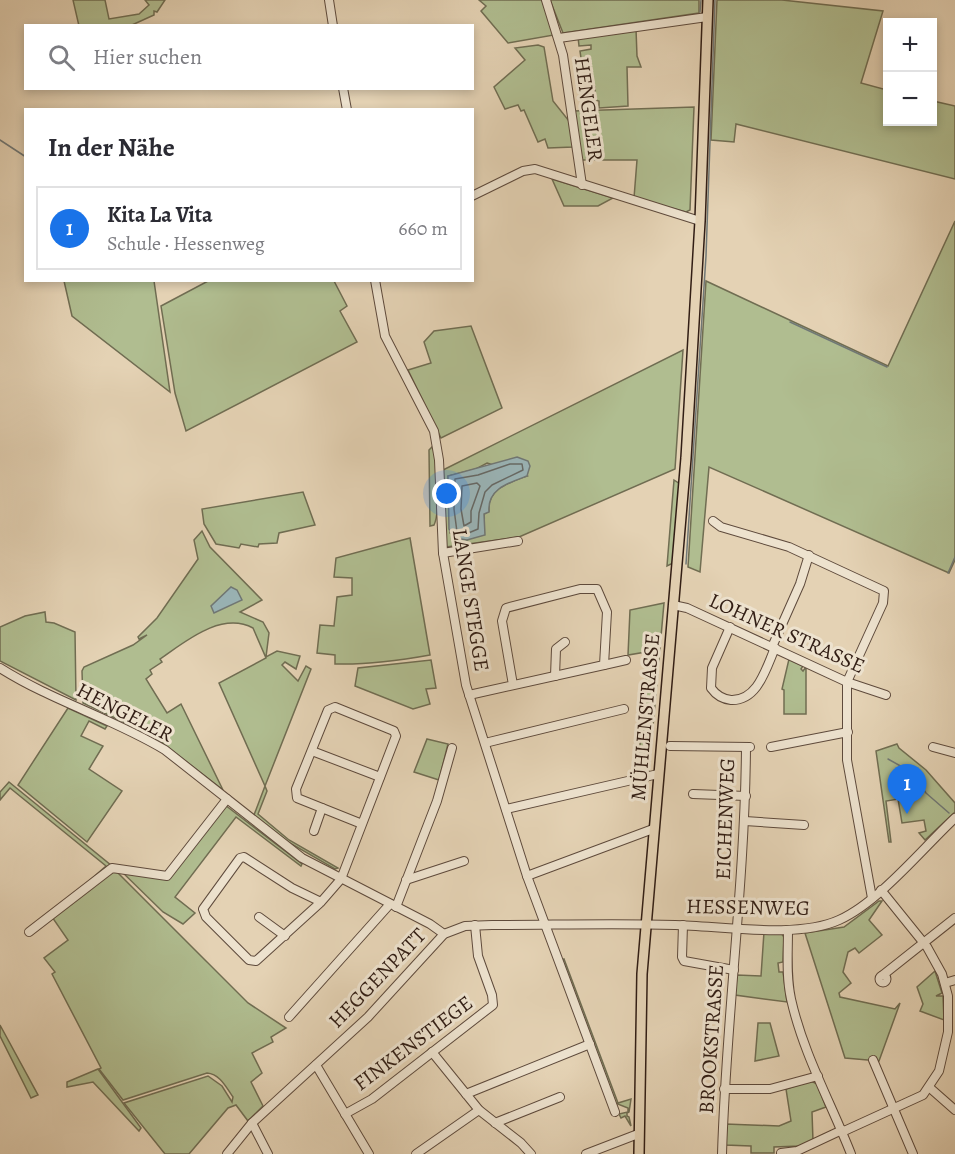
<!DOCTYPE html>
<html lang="de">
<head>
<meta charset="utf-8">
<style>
	body { margin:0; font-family:Alegreya,serif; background:#f7f7f7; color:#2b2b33 }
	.controls { position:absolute; right:18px; top:18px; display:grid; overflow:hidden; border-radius:0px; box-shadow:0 3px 9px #0003 }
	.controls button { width:54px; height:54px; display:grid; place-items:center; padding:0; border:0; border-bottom:2px solid #e1e1e2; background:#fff; color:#2b2b33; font:30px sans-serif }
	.you { position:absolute; left:447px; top:494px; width:21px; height:21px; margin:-15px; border:4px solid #fff; border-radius:50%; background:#1a73e8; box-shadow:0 0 0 9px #1a73e833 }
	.badge { display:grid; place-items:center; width:39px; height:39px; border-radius:50%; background:#1a73e8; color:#fff; font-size:20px; font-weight:700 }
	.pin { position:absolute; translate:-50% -50px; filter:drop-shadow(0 2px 3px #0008) }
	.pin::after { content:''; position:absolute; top:32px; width:21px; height:18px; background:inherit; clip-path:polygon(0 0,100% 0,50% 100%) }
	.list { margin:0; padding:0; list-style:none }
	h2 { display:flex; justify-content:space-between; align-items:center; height:78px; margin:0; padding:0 24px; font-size:26px }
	h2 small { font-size:20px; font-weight:400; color:#7c7c81 }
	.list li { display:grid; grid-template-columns:39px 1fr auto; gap:18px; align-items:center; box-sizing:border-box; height:84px; margin:0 12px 12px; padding:0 12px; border:2px solid #e1e1e2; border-radius:0px }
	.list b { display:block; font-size:22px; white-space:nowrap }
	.list p { margin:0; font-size:20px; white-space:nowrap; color:#7c7c81 }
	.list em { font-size:20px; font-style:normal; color:#7c7c81 }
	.icon { flex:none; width:33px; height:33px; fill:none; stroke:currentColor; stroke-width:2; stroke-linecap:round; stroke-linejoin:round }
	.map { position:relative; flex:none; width:955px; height:1154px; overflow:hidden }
	.search { position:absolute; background:#fff; box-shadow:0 3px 9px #0003; left:24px; top:24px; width:450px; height:66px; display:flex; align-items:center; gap:15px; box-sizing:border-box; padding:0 21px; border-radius:0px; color:#7c7c81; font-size:22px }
	.panel { position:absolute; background:#fff; box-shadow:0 3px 9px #0003; left:24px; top:108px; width:450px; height:174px; border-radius:0px }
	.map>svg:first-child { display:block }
	.green { fill:#b0bd90; stroke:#706d52; stroke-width:1.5; fill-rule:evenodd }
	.water { fill:#9ab5b8; stroke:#707876; stroke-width:1.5 }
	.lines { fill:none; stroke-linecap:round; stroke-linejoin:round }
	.shore { stroke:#666966; stroke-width:1.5 }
	.stream { stroke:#707876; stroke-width:1.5 }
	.minor-casing { stroke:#5e4a3c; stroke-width:10 }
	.major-casing { stroke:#311d14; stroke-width:12 }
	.minor { stroke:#ede2ce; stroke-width:8 }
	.major { stroke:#e4d2b4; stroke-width:9 }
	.labels { text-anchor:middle; stroke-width:6; stroke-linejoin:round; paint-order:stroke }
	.street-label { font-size:21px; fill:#311d14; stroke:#ede2ce }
</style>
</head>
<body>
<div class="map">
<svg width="955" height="1154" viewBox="0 0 955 1154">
	<rect width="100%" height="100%" fill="#e4d2b4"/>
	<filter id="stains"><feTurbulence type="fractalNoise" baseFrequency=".00333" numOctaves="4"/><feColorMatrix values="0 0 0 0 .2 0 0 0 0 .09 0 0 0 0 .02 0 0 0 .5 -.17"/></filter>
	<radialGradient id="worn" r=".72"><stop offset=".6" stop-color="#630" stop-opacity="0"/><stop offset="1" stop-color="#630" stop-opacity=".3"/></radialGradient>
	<g class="green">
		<path d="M73 0H105L109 19 139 14 149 5 145 0H165L157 12 154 11V15L132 25 79 26Z"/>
		<path d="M479 0H542L554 35 508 43 481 11 486 6Z"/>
		<path d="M550 0H699V13L563 33Z"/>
		<path d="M717 0H782L883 11 861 83 887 90 888 122H932L933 101 955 106V179L736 124 734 142 711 140Z"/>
		<path d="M636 29 637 56 641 67H627L628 106 599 108V101L595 100V87H590L588 57 581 58 580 51 591 49V45L579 46 578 37Z"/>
		<path d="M538 45 544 47 553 101 569 121 573 147 548 148 545 139 538 142 524 110 521 111 518 105 505 109 494 87 525 60 515 48Z"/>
		<path d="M694 107 690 210 686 212 634 198 637 160H581L574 111Z"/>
		<path d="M552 179 613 198 598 206H564Z"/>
		<path d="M955 221V560L949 573 709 467 700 572 688 567 706 281 888 366Z"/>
		<path d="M64 281H154L170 392 72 316Z"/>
		<path d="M208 281H334L347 306 340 311 357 342 186 431 175 393 161 306Z"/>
		<path d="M471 326 502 408 441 438 408 370 431 363 424 342 434 331Z"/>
		<path d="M683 350 675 469 519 537 446 547 443 470ZM487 463 527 476C508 483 487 489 489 511L484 514C486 528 479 535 467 540L450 533 448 476 476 469Z"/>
		<path d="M432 447C439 457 440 513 434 525L430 526 429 450Z"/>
		<path d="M674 480 680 484 673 563 667 566Z"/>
		<path d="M303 492 315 525 279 533 277 543 259 544 258 547 241 544 239 548 216 544 204 524 202 509Z"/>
		<path d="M202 531 210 547 262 600 240 612 263 622 269 633 266 657 277 651 300 656 296 669 285 662 282 665 298 681 306 666 311 669 265 786 267 791 258 814 289 840 338 868 335 869 288 842 254 815 265 786 219 683 266 658 253 628C221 611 185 642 160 659L162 662 150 670 152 674 146 679 167 713 181 704 223 790 153 736 83 703 82 671 84 667 133 645 147 635 139 639 138 637 157 618 198 559 194 540Z"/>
		<path d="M410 538 430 655C397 661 368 665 335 664V655L317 653 320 625 334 626 337 597 352 595V578L334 577 336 558Z"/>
		<path d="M664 603 649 771 644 772 638 766 646 679 649 674 652 651 628 655 630 610Z"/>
		<path d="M45 612 46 622 54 623 75 632 76 700 0 661V627L25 616Z"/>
		<path d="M789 659 803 666 801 669 803 671 806 667V714H784V690L782 689Z"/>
		<path d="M431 660 436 688 426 689 430 704 413 709 355 686 358 668Z"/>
		<path d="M68 708 107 726 105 729 89 721 81 736 103 746 89 769 122 791 87 842 18 785Z"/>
		<path d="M427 739 448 744 439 780 414 772Z"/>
		<path d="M897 744 899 748 926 770 955 803V812L925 840 919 833 926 831 924 820 902 823 898 799 886 801 891 842H889L876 751Z"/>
		<path d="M9 782 112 866 81 888 106 866 10 788 0 800V792Z"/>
		<path d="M225 805 302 864 301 866 236 817 175 897 195 913 183 924 163 912 120 870 168 878Z"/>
		<path d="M114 869 248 1003 286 1028 271 1037 273 1042 252 1053 262 1073 251 1082 263 1106 248 1121 236 1105 228 1108 189 1154H165L124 1103 208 1076 222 1086 232 1102 233 1097C226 1087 220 1074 207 1073L123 1100 99 1069 101 1068 52 974 55 972 44 958 68 940 52 917Z"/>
		<path d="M879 901H882L869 920 882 935 859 953 855 948 848 952 843 972 851 983 839 993 840 997 895 1009 900 1003 879 1061 845 1058 805 933 844 927Z"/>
		<path d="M764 932H780L784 937 783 962 778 963 779 972H783L787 1002 735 995 737 975 761 976Z"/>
		<path d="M564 959 618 1103 631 1099 629 1112 627 1113V1116L629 1117 631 1126 625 1116 621 1118 619 1114 628 1112V1108L615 1103 561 960Z"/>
		<path d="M935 971 942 993 936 996H943L944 1020 920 1011 923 1004 917 987Z"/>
		<path d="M758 1023H770L779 1056 755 1061Z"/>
		<path d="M0 1025 38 1095 31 1098 0 1036Z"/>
		<path d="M98 1069 141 1128 139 1131 93 1082 67 1087V1082Z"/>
		<path d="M811 1081 817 1084 826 1107 812 1112 813 1141 800 1146 774 1147V1153H751V1146L725 1145 726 1124 779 1126 791 1121 786 1089Z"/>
	</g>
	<g class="water">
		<path d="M517 457 528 461 530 466 527 476C508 483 487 489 489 512L484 514 485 535 467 540 454 538 449 529 448 476Z"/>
		<path d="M231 587 237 590 242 600 214 613 211 606Z"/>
	</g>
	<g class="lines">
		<g class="shore">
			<path d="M510 464H522L523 470 492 485 485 492 479 513 478 529 466 534 457 532 454 509 455 479 478 475Z"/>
			<path d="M477 483 480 486 471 511V522L464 526 461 509 462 486Z"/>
		</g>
		<g class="stream">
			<path d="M700 12 701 0"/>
			<path d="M0 140 26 157"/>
			<path d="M790 322 887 367"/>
			<path d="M686 564 706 256 715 0"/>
			<path d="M948 573 955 557"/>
			<path d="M888 759 913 773 926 793 949 813"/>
		</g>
		<defs>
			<g id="minor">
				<path d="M329 0 333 26"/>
				<path d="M546 0 563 55 582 185"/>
				<path d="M559 38 707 17"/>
				<path d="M343 88 347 110"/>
				<path d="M472 196 523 171 535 169 700 221"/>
				<path d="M375 280 385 336 434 431 439 460 443 553 466 685 527 876 615 1112"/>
				<path d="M713 521 721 527 789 547 884 591 883 603 847 682V760L872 898"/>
				<path d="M443 553 518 541"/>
				<path d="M673 605 687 608 847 682 886 695"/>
				<path d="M730 627 712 668 711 688C716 695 722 699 731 700 758 701 766 668 775 648"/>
				<path d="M772 647 800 584 809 555"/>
				<path d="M604 665 626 660"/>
				<path d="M0 668C52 701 112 718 165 750L302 858 430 924 444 934"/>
				<path d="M555 676 556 649 565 642"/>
				<path d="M469 695 604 665 607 612 597 589H580L506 608 502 621 513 685"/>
				<path d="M485 743 624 709"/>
				<path d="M670 746 750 747"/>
				<path d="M771 747 848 732"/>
				<path d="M933 747 955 753"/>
				<path d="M312 751 380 777"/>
				<path d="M693 794 746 796"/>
				<path d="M506 809 658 774"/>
				<path d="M745 821 804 825"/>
				<path d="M314 831 322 808"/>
				<path d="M527 876 653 829"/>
				<path d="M406 880 464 861"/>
				<path d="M321 902 292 888 244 857 240 858 203 909 206 917 249 960 256 961 321 902 341 879 396 736 394 731 335 707 328 710 296 789 297 798 362 824"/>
				<path d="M396 907 437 801 452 748"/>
				<path d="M259 917 285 936"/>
				<path d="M683 925 682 957 684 961 734 970"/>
				<path d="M788 930C788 953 786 976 791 999 803 1053 831 1103 851 1154"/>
				<path d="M29 932 112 868 167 876 227 799"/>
				<path d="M883 975 955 918"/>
				<circle cx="883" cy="979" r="3.5"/>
				<path d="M945 983 955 980"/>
				<path d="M289 1017 390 904"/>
				<path d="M432 1052 479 1110 521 1143 531 1154"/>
				<path d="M873 1060 913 1154"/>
				<path d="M316 1065 369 1154"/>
				<path d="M930 1088 955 1110"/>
				<path d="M724 1089H770L818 1076"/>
				<path d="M466 1094 590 1044"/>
				<path d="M345 1114 372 1099 493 1005 492 995 478 956 475 925"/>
				<path d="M252 1123 268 1154"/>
				<path d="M495 1123 560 1097"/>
				<path d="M842 1132 923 1095 939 1071 948 1032V996L942 974 927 947 881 890"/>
				<path d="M781 1153 797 1151 842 1130"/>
				<path d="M227 1154 252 1123 368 1017 444 934 465 926 492 925C553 925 614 923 675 925 722 926 797 939 839 920 879 902 922 849 955 818"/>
				<path d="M416 1154 479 1110"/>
				<path d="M586 1154 638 1134"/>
				<path d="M722 1154C726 1018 745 883 746 747"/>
			</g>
			<path id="major" d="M639 1154 642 974 686 458 700 221 708 0"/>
		</defs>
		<use href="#minor" class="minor-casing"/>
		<use href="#major" class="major-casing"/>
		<use href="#minor" class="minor"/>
		<use href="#major" class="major"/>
	</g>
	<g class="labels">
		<g class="street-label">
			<text transform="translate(589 109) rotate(82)" y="7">HENGELER</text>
			<text transform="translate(471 600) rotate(81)" y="7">LANGE STEGGE</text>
			<text transform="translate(787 633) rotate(24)" y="7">LOHNER STRASSE</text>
			<text transform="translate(125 712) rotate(27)" y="7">HENGELER</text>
			<text transform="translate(645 717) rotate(-85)" y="7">MÜHLENSTRASSE</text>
			<text transform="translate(725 819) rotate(-88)" y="7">EICHENWEG</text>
			<text transform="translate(748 907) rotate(1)" y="7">HESSENWEG</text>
			<text transform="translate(377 978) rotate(-46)" y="7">HEGGENPATT</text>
			<text transform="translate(711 1039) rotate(-86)" y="7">BROOKSTRASSE</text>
			<text transform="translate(413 1043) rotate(-37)" y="7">FINKENSTIEGE</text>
		</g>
	</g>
	<rect width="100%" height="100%" filter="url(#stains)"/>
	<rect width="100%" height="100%" fill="url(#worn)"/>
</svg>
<div class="controls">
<button>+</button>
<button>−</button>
</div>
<div class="you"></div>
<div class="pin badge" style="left:907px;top:814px">1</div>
<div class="search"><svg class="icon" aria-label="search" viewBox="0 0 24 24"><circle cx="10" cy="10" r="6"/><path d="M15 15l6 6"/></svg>Hier suchen</div>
<section class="panel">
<h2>In der Nähe<small></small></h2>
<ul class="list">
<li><span class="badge">1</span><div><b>Kita La Vita</b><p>Schule · Hessenweg</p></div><em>660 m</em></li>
</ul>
</section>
</div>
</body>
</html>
